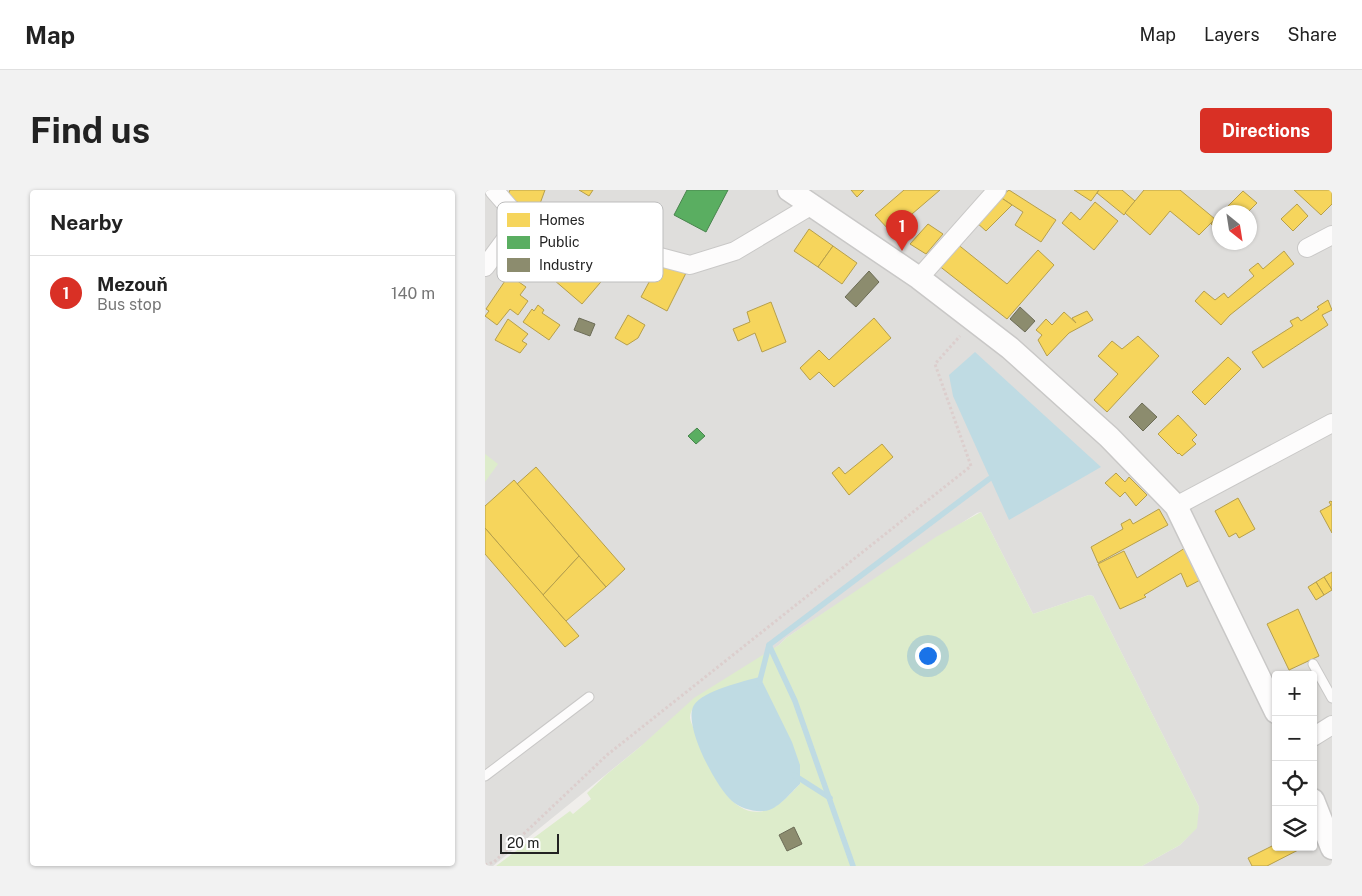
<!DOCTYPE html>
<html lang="en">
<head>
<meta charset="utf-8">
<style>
	body { margin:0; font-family:"Public Sans",sans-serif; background:#f2f2f2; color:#222 }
	.controls { position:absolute; right:15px; bottom:15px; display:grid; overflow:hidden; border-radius:5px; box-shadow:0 1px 4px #0004 }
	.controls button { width:45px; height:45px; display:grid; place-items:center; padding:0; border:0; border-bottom:1px solid #e0e0e0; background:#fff; color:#222; font:25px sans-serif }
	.compass { position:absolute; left:727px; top:15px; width:45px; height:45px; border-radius:50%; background:#fff; box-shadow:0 1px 4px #0004; rotate:150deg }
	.scale { position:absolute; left:15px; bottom:12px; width:59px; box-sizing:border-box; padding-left:5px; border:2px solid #222; border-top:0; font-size:14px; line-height:18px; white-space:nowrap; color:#222; -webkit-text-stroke:4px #fff; paint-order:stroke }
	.you { position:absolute; left:442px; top:465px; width:18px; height:18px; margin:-12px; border:4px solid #fff; border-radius:50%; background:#1a73e8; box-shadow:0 0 0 8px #1a73e833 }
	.badge { display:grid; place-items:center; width:32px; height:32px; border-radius:50%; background:#d93025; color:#fff; font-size:16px; font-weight:700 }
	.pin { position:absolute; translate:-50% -41px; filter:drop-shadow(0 1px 2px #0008) }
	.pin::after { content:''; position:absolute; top:26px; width:18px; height:15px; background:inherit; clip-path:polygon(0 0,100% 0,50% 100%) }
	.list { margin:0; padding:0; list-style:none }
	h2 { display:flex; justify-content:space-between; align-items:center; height:65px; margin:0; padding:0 20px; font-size:21px }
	h2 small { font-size:16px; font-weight:400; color:#767676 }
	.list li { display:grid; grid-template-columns:32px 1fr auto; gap:15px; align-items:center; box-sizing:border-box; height:75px; padding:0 20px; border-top:1px solid #e0e0e0 }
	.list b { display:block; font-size:19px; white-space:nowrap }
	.list p { margin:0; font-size:16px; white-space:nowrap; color:#767676 }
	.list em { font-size:16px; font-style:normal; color:#767676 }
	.icon { flex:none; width:28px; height:28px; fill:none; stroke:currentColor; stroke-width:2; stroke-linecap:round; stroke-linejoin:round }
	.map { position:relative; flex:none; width:847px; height:676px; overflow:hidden; border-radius:5px }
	header { display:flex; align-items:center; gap:30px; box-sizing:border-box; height:70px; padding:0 25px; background:#fff; border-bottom:1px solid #e0e0e0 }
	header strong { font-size:24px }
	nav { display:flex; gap:28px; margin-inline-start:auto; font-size:18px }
	.intro { display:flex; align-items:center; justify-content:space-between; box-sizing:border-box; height:120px; padding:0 30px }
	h1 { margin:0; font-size:35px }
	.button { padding:12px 22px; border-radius:5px; background:#d93025; color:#fff; font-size:18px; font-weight:700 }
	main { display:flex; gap:30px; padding:0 30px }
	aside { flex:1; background:#fff; border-radius:5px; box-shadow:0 1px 4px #0004 }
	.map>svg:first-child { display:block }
	.residential { fill:#dfdedc; fill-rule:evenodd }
	.grass { fill:#ddeccb; fill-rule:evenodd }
	.water { fill:#bfdbe3 }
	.homes { fill:#f6d55c; stroke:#b69f4b }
	.public { fill:#5aae61; stroke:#49844e }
	.industry { fill:#8c8c6e; stroke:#6c6c57 }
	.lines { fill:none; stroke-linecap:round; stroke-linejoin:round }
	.stream { stroke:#bfdbe3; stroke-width:5.5 }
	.service-casing { stroke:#c9c8c7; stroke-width:11 }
	.minor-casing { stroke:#c9c8c7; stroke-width:20 }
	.tertiary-casing { stroke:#c9c8c7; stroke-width:25 }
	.path { stroke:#dccecd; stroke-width:3; stroke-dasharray:2.5 2.5; stroke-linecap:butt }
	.service { stroke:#fdfcfc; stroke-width:9 }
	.minor { stroke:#fdfcfc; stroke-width:18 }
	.tertiary { stroke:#fdfcfc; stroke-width:22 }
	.key { fill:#fff; stroke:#bdbdbd; stroke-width:1 }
	.key-label { font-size:14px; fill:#222 }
</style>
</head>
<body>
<header>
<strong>Map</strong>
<nav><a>Map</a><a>Layers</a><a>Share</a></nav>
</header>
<div class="intro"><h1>Find us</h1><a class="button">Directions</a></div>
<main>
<aside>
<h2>Nearby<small></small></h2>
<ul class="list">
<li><span class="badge">1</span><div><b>Mezouň</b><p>Bus stop</p></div><em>140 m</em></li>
</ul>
</aside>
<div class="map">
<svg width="847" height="676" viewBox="0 0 847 676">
	<rect width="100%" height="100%" fill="#f0eeeb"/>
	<path class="residential" d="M0 0H847V676H657L695 655 711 638 714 617 608 406 604 405 548 424 496 322 492 323 301 448 294 455 155 557 8 676H0ZM734 22H764V52H734ZM791 485H828V657H791Z"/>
	<g class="grass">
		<path d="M0 264 13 274 0 292Z"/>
		<path d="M496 322 548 424 604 405 608 406 714 617 712 638 695 655 657 676H11L85 621 88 624 106 609 102 603 122 584 155 557 209 508 294 455 301 448 451 347ZM275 487 289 519 315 594C305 604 295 616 282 620 245 633 223 575 214 549 211 543 206 534 205 528 205 520 211 513 216 508Z"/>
	</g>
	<g class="water">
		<path d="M490 162 616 277 524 330 468 206 464 185Z"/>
		<path d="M275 487 307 552 315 575V594C305 603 293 620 279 621 268 622 255 618 247 611 231 597 197 534 209 515 218 501 259 491 275 487Z"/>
	</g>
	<g class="homes">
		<path d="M25 0H60L52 22 22 7Z"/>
		<path d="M94 0H108L104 6Z"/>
		<path d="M366 0H379L372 7Z"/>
		<path d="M419 0H455L406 42 390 25Z"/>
		<path d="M524 0 571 30 556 52 530 35 538 22 515 7Z"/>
		<path d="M589 0H614L606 11Z"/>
		<path d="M614 0H637L650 11 639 25 612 3Z"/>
		<path d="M659 0H695L730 29 714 45 685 21 665 45 640 23Z"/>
		<path d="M809 0H847V14L836 25Z"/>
		<path d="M758 1 772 13 763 22H737Z"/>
		<path d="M515 7 527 15 501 41 491 32Z"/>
		<path d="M610 12 633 31 609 60 577 33 586 22 595 30Z"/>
		<path d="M812 14 823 26 808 41 796 29Z"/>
		<path d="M734 25V41L726 34Z"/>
		<path d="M443 34 458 44 441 64 425 54Z"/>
		<path d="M324 39 348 56 333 77 309 61Z"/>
		<path d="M471 53 522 94 553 60 569 75 522 129 453 75Z"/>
		<path d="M348 56 372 73 357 94 333 77Z"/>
		<path d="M799 61 809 74 745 125 736 135 710 111 719 101 730 110 739 103 743 108 769 86 764 80 773 73 778 79Z"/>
		<path d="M176 70 201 83 182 121 156 107Z"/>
		<path d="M106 73 121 86 97 114 69 90 82 74 103 91 109 84 101 78Z"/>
		<path d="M24 85 41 97 35 105 43 111 33 125 25 119 12 135 0 126 4 121 1 119Z"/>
		<path d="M843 110 847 120 837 125 843 135 778 178 767 162 808 136 805 131 813 127 816 131 834 119 832 117Z"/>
		<path d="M286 112 301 152 277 162 270 143 253 151 248 139 265 132 262 122Z"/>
		<path d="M53 115 59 120 57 123 75 135 64 150 38 132 47 119 49 121Z"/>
		<path d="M602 121 608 130 584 143 562 166 553 150 557 145 551 140 561 129 567 135 579 122 591 133 587 128Z"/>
		<path d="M143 125 160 135 153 148 142 155 130 148Z"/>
		<path d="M389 128 406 148 349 197 334 182 325 190 315 178 334 160 344 170Z"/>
		<path d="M23 129 43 144 37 151 42 154 35 163 10 150Z"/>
		<path d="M653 146 674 166 622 222 609 210 633 184 613 166 627 151 637 159Z"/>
		<path d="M743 167 756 179 720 215 707 202Z"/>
		<path d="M693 225 712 245 707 250 711 254 697 266 694 263 693 264 673 244Z"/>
		<path d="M397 254 408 267 364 305 347 283 354 277 360 284Z"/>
		<path d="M51 277 140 379 121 397 32 294Z"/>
		<path d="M631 283 640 292 644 287 662 305 651 316 640 302 635 307 620 293Z"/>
		<path d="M29 290 94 366 58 405 0 338V316Z"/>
		<path d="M753 308 770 339 754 348 751 343 744 347 730 321Z"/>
		<path d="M846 311 847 312V343L835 321 846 315 844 312Z"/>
		<path d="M674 319 683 335 613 373 606 357 638 339 636 334 645 329 648 334Z"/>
		<path d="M0 338 94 446 80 457 0 364Z"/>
		<path d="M700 358 717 389 702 397 696 383 659 405 661 407 635 419 613 374 639 361 652 388Z"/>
		<path d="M94 366 121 397 81 431 58 405Z"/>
		<path d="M847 382V400L839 387Z"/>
		<path d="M839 387 847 400 839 405 831 392Z"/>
		<path d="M831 392 839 405 831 410 823 397Z"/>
		<path d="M813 419 834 466 804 480 782 434Z"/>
		<path d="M791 654V657H819L782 676H767L763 668Z"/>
	</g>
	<g class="public">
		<path d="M202 0H243L221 42 189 25Z"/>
		<path d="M212 238 220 246 211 254 203 246Z"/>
	</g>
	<g class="industry">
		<path d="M384 81 394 92 371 117 360 107Z"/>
		<path d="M535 117 550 131 540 142 525 129Z"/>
		<path d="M94 128 110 134 105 146 89 140Z"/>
		<path d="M657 213 672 227 658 241 644 227Z"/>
		<path d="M309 637 317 654 302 661 294 645Z"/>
	</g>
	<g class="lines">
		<g class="stream">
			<path d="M274 494 284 455"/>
			<path d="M309 585 345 608"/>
			<path d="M368 676 310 511 284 455 504 289"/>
		</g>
		<defs>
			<g id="service">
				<path d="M828 474 847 508"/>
				<path d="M0 586 104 507"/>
			</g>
			<g id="minor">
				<path d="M9 0 35 30 205 75 250 61 327 15"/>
				<path d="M822 58 847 45"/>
				<path d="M0 77 35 30"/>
				<path d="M434 88 512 0"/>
				<path d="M691 316 847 233"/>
				<path d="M828 547 847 535"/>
			</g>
			<g id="tertiary">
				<path d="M304 0 434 88 525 158 624 247 691 316 791 522"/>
				<path d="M828 610 847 658"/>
			</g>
		</defs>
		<use href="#service" class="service-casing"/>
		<use href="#minor" class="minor-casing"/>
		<use href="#tertiary" class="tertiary-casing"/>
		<path class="path" d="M0 675 9 672 122 565 486 276 450 174 475 146"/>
		<use href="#service" class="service"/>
		<use href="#minor" class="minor"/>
		<use href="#tertiary" class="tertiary"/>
	</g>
	<rect x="12" y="12" width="166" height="80" rx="8" class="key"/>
	<rect x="22" y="23" width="23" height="14" fill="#f6d55c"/>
	<rect x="22" y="46" width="23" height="13" fill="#5aae61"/>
	<rect x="22" y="68" width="23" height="14" fill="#8c8c6e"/>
	<g class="key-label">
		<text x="54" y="35">Homes</text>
		<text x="54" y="57">Public</text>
		<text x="54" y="80">Industry</text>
	</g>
</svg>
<div class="controls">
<button>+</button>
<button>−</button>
<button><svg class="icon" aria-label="locate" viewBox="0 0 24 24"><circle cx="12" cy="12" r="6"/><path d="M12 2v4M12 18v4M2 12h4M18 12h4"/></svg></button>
<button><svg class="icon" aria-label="layers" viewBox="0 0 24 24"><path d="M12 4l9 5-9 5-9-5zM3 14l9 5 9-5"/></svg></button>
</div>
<svg class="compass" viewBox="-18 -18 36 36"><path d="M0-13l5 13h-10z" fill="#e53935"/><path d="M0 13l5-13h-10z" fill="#767676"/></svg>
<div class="scale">20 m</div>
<div class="you"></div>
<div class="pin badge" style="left:417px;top:61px">1</div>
</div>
</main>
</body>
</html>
